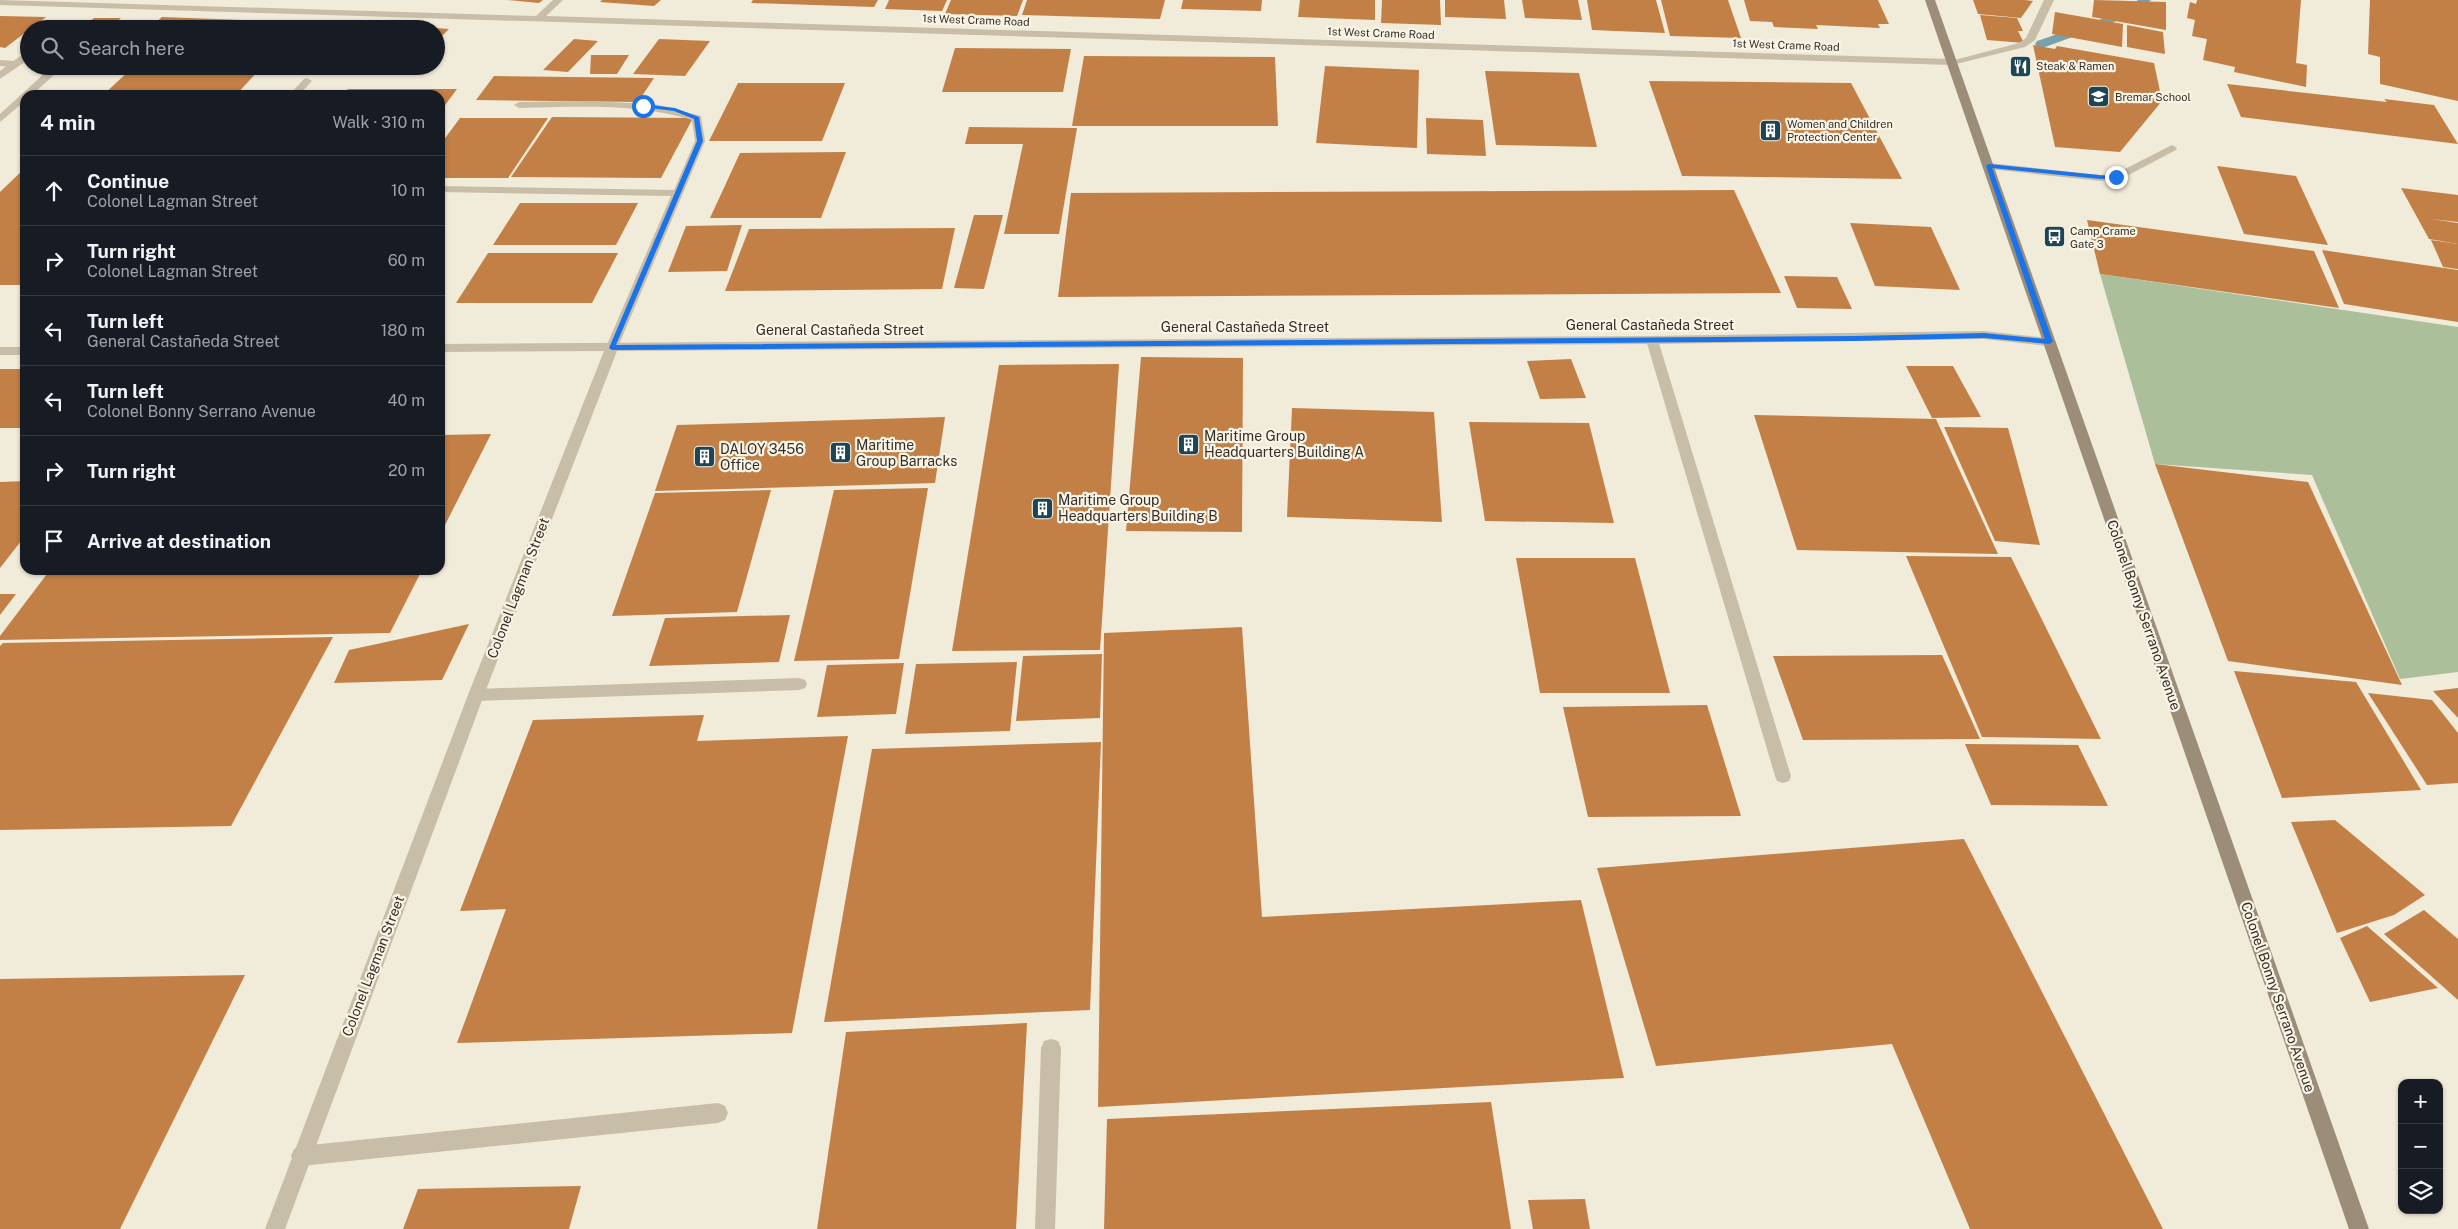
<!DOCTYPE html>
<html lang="en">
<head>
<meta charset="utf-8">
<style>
	body { margin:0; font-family:"Public Sans",sans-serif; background:#242831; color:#f1f3f6 }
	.controls { position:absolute; right:15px; bottom:15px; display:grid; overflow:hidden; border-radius:10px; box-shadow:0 1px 4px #0004 }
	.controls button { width:45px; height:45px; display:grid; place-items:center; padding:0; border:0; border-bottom:1px solid #363941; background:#171b24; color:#f1f3f6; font:25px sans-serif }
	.stop { position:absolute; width:15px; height:15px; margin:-11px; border:4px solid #1a73e8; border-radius:50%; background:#fff }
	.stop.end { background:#1a73e8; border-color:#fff; box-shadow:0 1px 5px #0008 }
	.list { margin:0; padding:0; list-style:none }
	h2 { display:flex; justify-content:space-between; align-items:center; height:65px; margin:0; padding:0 20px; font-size:21px }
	h2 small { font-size:16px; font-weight:400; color:#9ea1a6 }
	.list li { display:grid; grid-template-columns:32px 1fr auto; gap:15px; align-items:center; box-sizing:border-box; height:70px; padding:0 20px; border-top:1px solid #363941 }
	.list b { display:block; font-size:19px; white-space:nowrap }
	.list p { margin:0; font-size:16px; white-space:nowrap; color:#9ea1a6 }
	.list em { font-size:16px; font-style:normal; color:#9ea1a6 }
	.icon { flex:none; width:28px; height:28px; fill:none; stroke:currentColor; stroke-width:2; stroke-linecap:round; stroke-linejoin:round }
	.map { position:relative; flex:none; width:2458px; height:1229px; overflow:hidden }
	.search { position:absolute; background:#171b24; box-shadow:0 1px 4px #0004; left:20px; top:20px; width:425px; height:55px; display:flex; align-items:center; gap:12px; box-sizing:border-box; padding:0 18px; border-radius:28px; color:#9ea1a6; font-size:19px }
	.panel { position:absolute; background:#171b24; box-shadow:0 1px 4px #0004; left:20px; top:90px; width:425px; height:485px; border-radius:15px }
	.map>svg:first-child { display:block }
	.green { fill:#abbf9b }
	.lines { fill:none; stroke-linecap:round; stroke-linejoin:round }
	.stream { fill:#7a9fad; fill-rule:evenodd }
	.building { fill:#c28046 }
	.lane { fill:#c8bda7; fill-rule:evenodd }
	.street { fill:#c8bda7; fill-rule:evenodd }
	.secondary { fill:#9c8d78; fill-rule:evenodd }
	.route { fill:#1a73e8 }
	.labels { text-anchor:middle; stroke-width:4.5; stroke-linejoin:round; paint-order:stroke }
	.far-street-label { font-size:11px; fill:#352e27; stroke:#f9f4e6 }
	.far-poi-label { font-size:11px; fill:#352e27; stroke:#f9f4e6; text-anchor:start }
	.street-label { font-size:14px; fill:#352e27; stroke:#f9f4e6 }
	.poi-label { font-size:14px; fill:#352e27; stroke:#f9f4e6; text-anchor:start }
</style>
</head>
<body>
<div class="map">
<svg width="2458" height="1229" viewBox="0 0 2458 1229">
	<rect width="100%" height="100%" fill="#f1ebda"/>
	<path class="green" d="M2100 274 2458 327V672L2400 679 2312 475 2155 464Z"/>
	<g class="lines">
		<path class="stream" d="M2138 0H2151L2136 14 2045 47H2037L2035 44 2037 41 2128 10Z"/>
	</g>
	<g class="building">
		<path d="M507 0H543L539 3Z"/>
		<path d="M602 0H661L654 6 600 2Z"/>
		<path d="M753 0H878L874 7 751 3Z"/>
		<path d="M889 0H947L942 11 885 9Z"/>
		<path d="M951 0H1023L1017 16 945 14Z"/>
		<path d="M1027 0H1165L1160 19 1022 15Z"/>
		<path d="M1183 0H1262L1261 11 1181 9Z"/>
		<path d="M1300 0H1375V20L1298 17Z"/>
		<path d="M1382 0H1440L1441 25 1381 23Z"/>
		<path d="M1445 0H1504L1506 19 1445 17Z"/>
		<path d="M1522 0H1578L1582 20 1525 18Z"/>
		<path d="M1587 0H1656L1665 33 1592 30Z"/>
		<path d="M1661 0H1728L1741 38 1670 36Z"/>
		<path d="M1744 0H1878L1889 24H1878L1880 28 1816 25 1818 29 1774 27 1772 22 1750 21Z"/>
		<path d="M1973 0H2025L2033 1 2021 18 1978 14Z"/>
		<path d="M2094 0 2166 2V30L2092 17Z"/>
		<path d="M2197 0H2301L2296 63 2307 65 2306 87 2234 72 2235 67 2203 60 2207 39 2192 36 2195 20 2187 18 2190 2 2196 4Z"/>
		<path d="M2370 0H2458V101L2380 84V57L2368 54Z"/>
		<path d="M2055 12 2123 24 2122 47 2052 34Z"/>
		<path d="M1980 15 2017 18 2023 31H2018L2024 43 1987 40Z"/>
		<path d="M0 16 46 17 5 48 0 47Z"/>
		<path d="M162 17 299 22 291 29H148Z"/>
		<path d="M94 18H121L109 29H81Z"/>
		<path d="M322 21 347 22 340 29H313Z"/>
		<path d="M356 23H371L366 29H349Z"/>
		<path d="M400 24 430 28V29H372L375 26Z"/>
		<path d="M2127 25 2163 32 2165 54 2127 47Z"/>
		<path d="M436 28 449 29 436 42Z"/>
		<path d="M574 39 598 41 568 72 543 70Z"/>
		<path d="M659 39 710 41 685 76 633 74Z"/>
		<path d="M2033 45 2055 49 2057 46 2154 63 2162 101 2120 152 2055 147Z"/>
		<path d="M955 48 1071 49 1063 92H942Z"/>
		<path d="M591 55H629L617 74H590Z"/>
		<path d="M1084 56 1275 57 1278 126H1072Z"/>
		<path d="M1325 66 1419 70 1417 148 1316 143Z"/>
		<path d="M260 69 236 95H103L130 70Z"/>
		<path d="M1485 71 1579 73 1597 147 1496 145Z"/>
		<path d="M494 76 654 78 638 102 476 100Z"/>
		<path d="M1649 81 1851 83 1902 179 1682 176Z"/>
		<path d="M738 83H845L822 141H709Z"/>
		<path d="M2227 84 2387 102 2384 99 2434 105 2458 144 2241 117Z"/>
		<path d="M348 89H457L440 112V95H343Z"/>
		<path d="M552 117 693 118 661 178 511 177Z"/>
		<path d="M460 118H548L508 178H440V145Z"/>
		<path d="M1426 118 1483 120 1486 156 1427 154Z"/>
		<path d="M969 127 1077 128 1059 234H1004L1023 144H965Z"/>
		<path d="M846 152 821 218H710L740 153Z"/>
		<path d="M2217 166 2296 176 2328 245 2244 234Z"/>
		<path d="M25 168V285H0V192Z"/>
		<path d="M2401 188 2458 195V222L2431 219 2458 223V244L2429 239Z"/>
		<path d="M1734 190 1781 293 1058 297 1071 193Z"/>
		<path d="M520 203H638L616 245H493Z"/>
		<path d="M974 215H1003L984 289 954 288Z"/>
		<path d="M2087 220 2314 251 2339 308 2100 274Z"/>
		<path d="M1850 223 1931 227 1960 290 1875 286Z"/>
		<path d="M742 225 727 271 668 272 686 226Z"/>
		<path d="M955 228 942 289 725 291 749 229Z"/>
		<path d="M2431 240 2458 244V269L2443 267Z"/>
		<path d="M2322 250 2458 270V322L2344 304Z"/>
		<path d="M488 253H618L592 303H456Z"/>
		<path d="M1784 276 1837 277 1852 309 1797 308Z"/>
		<path d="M1141 357 1243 358 1242 532 1126 531Z"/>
		<path d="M1571 359 1586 398 1540 399 1527 361Z"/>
		<path d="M1119 364 1100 650 952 651 999 365Z"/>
		<path d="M1906 366H1953L1981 417 1932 418Z"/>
		<rect x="0" y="369" width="25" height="59"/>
		<path d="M1292 408 1434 412 1442 522 1287 517Z"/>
		<path d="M1754 415 1936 419 1998 554 1797 550Z"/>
		<path d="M945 417 935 483 655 491 677 425Z"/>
		<path d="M1469 422 1589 423 1614 523 1485 521Z"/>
		<path d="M1944 427 2008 428 2040 545 1995 541Z"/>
		<path d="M491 434 440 535V435Z"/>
		<path d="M2155 464 2308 482 2402 685 2228 661Z"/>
		<path d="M25 481V536L0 568V482Z"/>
		<path d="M928 488 899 659 794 661 834 490Z"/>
		<path d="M771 490 737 612 612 616 655 493Z"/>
		<path d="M1906 556 2011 557 2101 739 1982 737Z"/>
		<path d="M1516 558H1635L1670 693H1540Z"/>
		<path d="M50 570H422L390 633 0 640V636Z"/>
		<path d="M0 594H16L0 615Z"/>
		<path d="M790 615 779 662 649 666 665 618Z"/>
		<path d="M469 624 442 680 334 683 349 650Z"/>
		<path d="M1242 627 1262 917 1581 900 1624 1078 1098 1107 1104 633Z"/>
		<path d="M333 637 231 826 0 830V646L3 643Z"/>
		<path d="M1102 654 1100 718 1016 721 1023 656Z"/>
		<path d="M1942 655 1980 739 1803 740 1773 656Z"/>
		<path d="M1017 662 1010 731 905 734 916 664Z"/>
		<path d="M904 663 896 714 817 717 827 665Z"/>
		<path d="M2234 671 2356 682 2421 790 2282 798Z"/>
		<path d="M2458 688V718L2433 691Z"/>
		<path d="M2368 693 2432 700 2458 733V783L2427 785Z"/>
		<path d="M1707 705 1741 816 1588 817 1563 707Z"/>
		<path d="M704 715 697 741 848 736 792 1033 457 1043 506 909 460 911 533 720Z"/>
		<path d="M1101 742 1090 1010 824 1022 872 749Z"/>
		<path d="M1965 744 2078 745 2108 806 1991 805Z"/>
		<path d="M2335 820 2425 895 2394 915 2337 933 2291 822Z"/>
		<path d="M1964 839 2163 1229H1970L1892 1044 1656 1066 1597 868Z"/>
		<path d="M2424 910 2458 939V1000L2384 934Z"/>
		<path d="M2367 926 2438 988 2370 1002 2340 938Z"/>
		<path d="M245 975 120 1229H0V979Z"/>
		<path d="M1027 1023 1016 1229H817L846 1032Z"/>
		<path d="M1491 1102 1511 1229H1104L1107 1119Z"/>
		<path d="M581 1186 569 1229H403L418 1189Z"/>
		<path d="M1585 1199 1590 1229H1533L1528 1200Z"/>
	</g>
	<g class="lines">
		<g class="lane">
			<path d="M2044 0H2054L2035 40 2025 47 1952 65 1947 62 2019 43 2026 38Z"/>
			<path d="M0 60 14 61 19 64 14 67 0 66Z"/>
			<path d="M307 78 312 81 299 95H289L304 79Z"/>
			<path d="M586 101 654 104 701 116 705 141 618 347 612 351 606 347 671 196 440 192V186L674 190 695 141 692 120C636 103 577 107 519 108L514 105 519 102Z"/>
			<path d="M2172 145 2177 148 2176 150 2121 179 2100 181 1989 169 1984 166 1989 163 2100 175 2115 174Z"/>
			<path d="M1652 336 1658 340 1791 776 1789 781 1783 783 1777 781 1775 776 1646 340Z"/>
			<path d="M799 678 805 680 807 684 805 688 799 690 476 701 470 699 468 695 470 691 476 689Z"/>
			<path d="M1051 1039 1058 1041 1061 1048 1055 1229H1035L1041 1048 1044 1041Z"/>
			<path d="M718 1103 725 1106 728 1113 725 1120 718 1123 301 1166 294 1163 291 1156 294 1149 301 1146Z"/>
		</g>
		<g class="street">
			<path d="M0 0 536 16 553 0H563L546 16 1952 59 1957 62 1952 65 0 5Z"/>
			<path d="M23 54H29V59L0 79V71Z"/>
			<path d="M48 66H58L55 74 32 95H25V101L0 122V114L47 71Z"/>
			<path d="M1984 331 2049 338 2055 342 2049 346 1984 339 1652 344 617 351 484 695 285 1229H265L468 695 604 351 440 352V344L1652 336Z"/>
			<rect x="0" y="347" width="25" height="8"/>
		</g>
		<path class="secondary" d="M1925 0H1935L2369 1229H2349Z"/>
	</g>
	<path class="route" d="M643 104 675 108 699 117 703 141 616 345 1855 336 1984 333 2045 339 1986 166 1989 164 2119 177 2100 179 1992 168 2053 342 2049 344 1984 338 1855 341 612 350 609 348 697 141 694 119 674 111 641 107Z"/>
	<defs>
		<symbol id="restaurant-square" viewBox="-11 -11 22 22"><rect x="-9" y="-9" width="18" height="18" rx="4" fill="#1e4555" stroke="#f9f4e6"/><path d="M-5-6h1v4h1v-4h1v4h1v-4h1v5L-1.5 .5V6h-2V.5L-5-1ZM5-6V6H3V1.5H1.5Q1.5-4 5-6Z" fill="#fff"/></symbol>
		<symbol id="school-square" viewBox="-11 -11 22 22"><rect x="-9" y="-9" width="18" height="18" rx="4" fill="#1e4555" stroke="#f9f4e6"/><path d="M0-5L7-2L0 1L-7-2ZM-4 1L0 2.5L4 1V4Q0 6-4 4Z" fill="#fff"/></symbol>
		<symbol id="building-square" viewBox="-11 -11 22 22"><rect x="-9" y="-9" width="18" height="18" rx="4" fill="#1e4555" stroke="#f9f4e6"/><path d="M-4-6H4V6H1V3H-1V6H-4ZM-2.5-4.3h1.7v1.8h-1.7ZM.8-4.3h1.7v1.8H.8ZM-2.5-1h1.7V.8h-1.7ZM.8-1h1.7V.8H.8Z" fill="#fff"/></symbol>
		<symbol id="bus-square" viewBox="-11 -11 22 22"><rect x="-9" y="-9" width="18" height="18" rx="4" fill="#1e4555" stroke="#f9f4e6"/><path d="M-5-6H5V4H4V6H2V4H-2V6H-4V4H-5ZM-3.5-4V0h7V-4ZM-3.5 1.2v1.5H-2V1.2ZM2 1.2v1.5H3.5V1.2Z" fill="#fff"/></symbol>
	</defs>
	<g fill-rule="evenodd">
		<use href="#restaurant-square" x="2008" y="54" width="25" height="25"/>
		<use href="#school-square" x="2086" y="84" width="25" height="25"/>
		<use href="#building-square" x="1758" y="118" width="25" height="25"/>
		<use href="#bus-square" x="2042" y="224" width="25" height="25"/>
		<use href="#building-square" x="1176" y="432" width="25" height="25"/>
		<use href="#building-square" x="828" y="440" width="25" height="25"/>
		<use href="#building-square" x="692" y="444" width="25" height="25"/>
		<use href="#building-square" x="1030" y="496" width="25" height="25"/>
	</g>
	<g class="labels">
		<g class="far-street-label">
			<text transform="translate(976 20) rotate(2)" y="4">1st West Crame Road</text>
			<text transform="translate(1381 33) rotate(2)" y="4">1st West Crame Road</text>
			<text transform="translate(1786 45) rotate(2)" y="4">1st West Crame Road</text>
		</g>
		<g class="far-poi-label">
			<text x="2036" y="70">Steak &amp; Ramen</text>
			<text x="2115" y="101">Bremar School</text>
			<text x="1787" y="128">Women and Children<tspan x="1787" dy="13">Protection Center</tspan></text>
			<text x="2070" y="235">Camp Crame<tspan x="2070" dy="13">Gate 3</tspan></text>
		</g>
		<g class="street-label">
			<text x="1650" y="330">General Castañeda Street</text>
			<text x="1245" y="332">General Castañeda Street</text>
			<text x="840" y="335">General Castañeda Street</text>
			<text transform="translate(518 588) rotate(-69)" y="5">Colonel Lagman Street</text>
			<text transform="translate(2144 615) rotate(71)" y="5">Colonel Bonny Serrano Avenue</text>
			<text transform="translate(373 966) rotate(-69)" y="5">Colonel Lagman Street</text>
			<text transform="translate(2278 997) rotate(71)" y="5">Colonel Bonny Serrano Avenue</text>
		</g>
		<g class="poi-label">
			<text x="1204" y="441">Maritime Group<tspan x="1204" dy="16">Headquarters Building A</tspan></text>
			<text x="856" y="450">Maritime<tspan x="856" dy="16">Group Barracks</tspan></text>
			<text x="720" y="454">DALOY 3456<tspan x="720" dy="16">Office</tspan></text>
			<text x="1058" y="505">Maritime Group<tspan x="1058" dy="16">Headquarters Building B</tspan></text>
		</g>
	</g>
</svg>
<div class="controls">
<button>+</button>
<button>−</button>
<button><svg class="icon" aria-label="layers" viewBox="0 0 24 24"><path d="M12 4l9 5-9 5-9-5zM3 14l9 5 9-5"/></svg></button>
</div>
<div class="stop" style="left:643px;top:106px"></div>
<div class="stop end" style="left:2116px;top:177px"></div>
<div class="search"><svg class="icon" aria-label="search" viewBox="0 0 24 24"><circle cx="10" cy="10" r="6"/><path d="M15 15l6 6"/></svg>Search here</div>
<section class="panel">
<h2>4 min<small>Walk · 310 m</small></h2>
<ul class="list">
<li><svg class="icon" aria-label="ahead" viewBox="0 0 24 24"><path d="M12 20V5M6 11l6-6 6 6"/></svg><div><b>Continue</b><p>Colonel Lagman Street</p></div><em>10 m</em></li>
<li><svg class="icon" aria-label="right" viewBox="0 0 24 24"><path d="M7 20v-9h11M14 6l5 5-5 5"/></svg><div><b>Turn right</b><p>Colonel Lagman Street</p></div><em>60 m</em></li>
<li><svg class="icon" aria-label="left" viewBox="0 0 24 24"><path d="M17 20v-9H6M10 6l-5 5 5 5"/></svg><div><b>Turn left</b><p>General Castañeda Street</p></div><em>180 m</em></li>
<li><svg class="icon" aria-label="left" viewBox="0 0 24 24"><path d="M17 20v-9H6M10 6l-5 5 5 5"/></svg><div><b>Turn left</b><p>Colonel Bonny Serrano Avenue</p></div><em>40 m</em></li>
<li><svg class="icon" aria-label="right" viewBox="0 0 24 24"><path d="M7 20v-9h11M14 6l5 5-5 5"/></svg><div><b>Turn right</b></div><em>20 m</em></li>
<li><svg class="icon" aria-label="arrive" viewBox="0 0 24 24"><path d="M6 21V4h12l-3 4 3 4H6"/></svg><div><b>Arrive at destination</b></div></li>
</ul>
</section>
</div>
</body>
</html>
